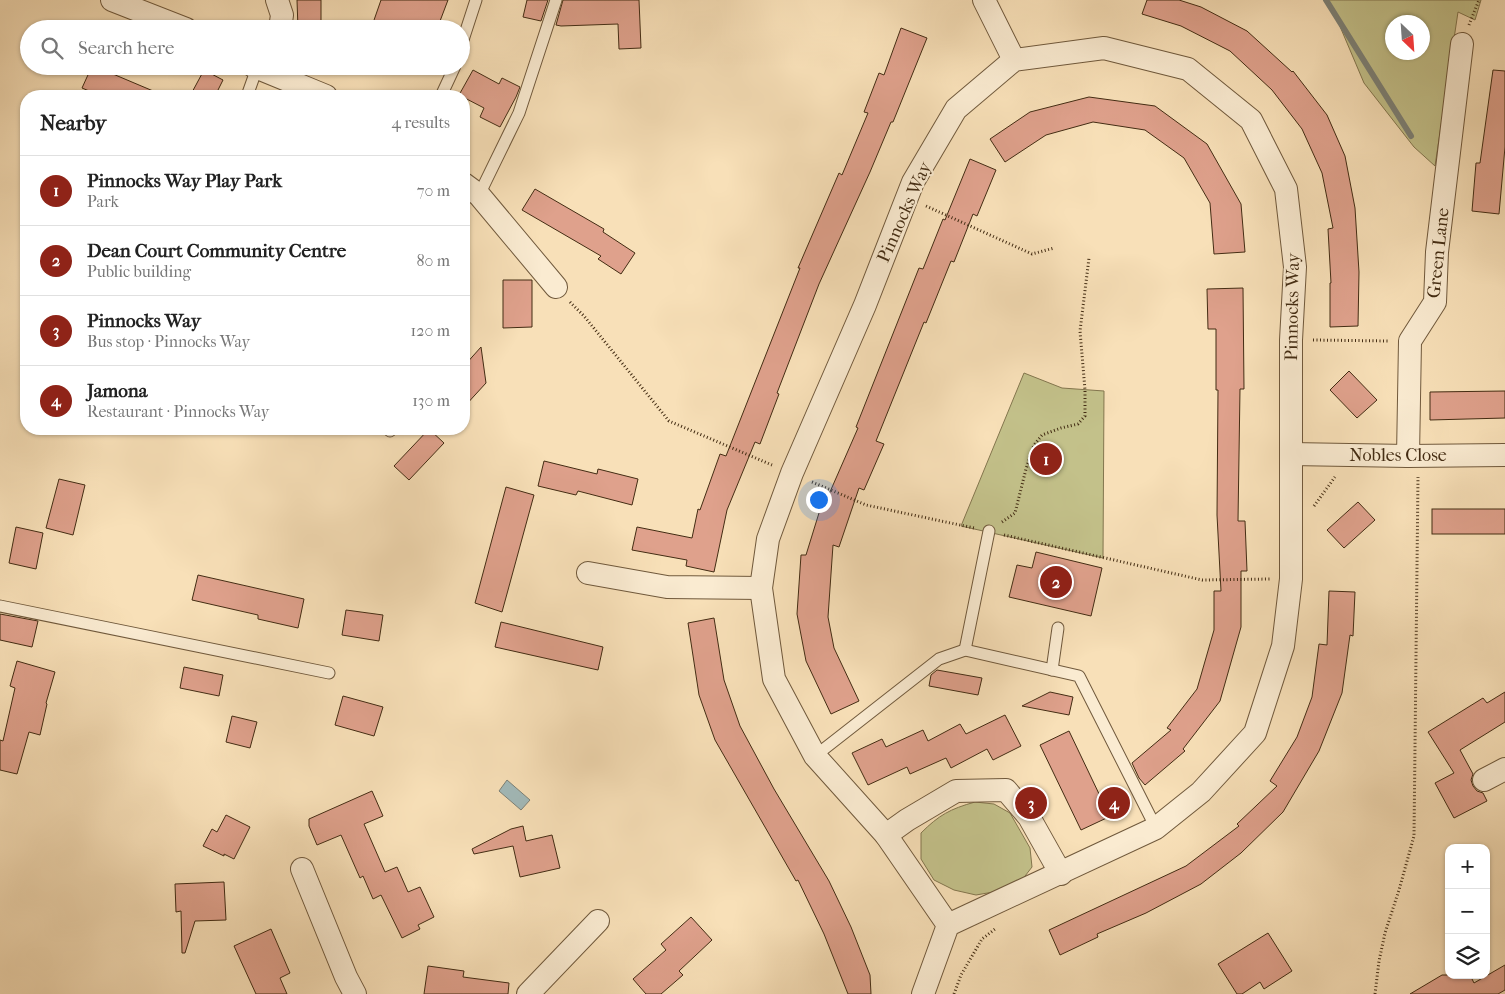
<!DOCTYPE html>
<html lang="en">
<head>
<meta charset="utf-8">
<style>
	body { margin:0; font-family:"IM FELL French Canon",serif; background:#f6f6f6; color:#222 }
	.controls { position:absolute; right:15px; bottom:15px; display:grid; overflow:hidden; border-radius:10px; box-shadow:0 1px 4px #0004 }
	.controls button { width:45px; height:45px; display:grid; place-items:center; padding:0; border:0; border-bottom:1px solid #e0e0e0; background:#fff; color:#222; font:25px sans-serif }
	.compass { position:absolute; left:1385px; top:15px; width:45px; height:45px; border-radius:50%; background:#fff; box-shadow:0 1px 4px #0004; rotate:155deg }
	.you { position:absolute; left:818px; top:499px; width:18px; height:18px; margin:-12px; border:4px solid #fff; border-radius:50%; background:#1a73e8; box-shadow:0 0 0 8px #1a73e833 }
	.badge { display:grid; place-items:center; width:32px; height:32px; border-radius:50%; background:#8f2418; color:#fff; font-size:16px; font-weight:700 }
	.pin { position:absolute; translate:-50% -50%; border:2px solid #fff; box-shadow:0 1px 5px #0006 }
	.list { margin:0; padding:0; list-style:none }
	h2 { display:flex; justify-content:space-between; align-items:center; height:65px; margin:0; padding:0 20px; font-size:21px }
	h2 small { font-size:16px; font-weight:400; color:#767676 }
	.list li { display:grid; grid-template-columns:32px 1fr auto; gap:15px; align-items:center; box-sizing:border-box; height:70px; padding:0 20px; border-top:1px solid #e0e0e0 }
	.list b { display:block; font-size:19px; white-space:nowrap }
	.list p { margin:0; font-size:16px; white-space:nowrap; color:#767676 }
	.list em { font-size:16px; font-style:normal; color:#767676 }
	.icon { flex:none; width:28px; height:28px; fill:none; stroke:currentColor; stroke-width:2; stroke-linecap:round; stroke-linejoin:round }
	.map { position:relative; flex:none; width:1505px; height:994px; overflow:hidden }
	.search { position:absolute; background:#fff; box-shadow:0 1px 4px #0004; left:20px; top:20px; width:450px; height:55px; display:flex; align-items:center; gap:12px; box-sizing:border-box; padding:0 18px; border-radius:28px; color:#767676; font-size:19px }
	.panel { position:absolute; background:#fff; box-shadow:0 1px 4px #0004; left:20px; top:90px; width:450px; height:345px; border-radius:20px }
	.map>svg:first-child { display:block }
	.green { fill:#c3c18a; stroke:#83764e; fill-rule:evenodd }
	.water { fill:#a2baba; stroke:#7c8177 }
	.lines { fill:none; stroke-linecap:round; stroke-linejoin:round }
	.stream { stroke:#7c8177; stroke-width:6 }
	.building { fill:#dfa18c; stroke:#432c13 }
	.service-casing { stroke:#70593c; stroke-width:13 }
	.minor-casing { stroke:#70593c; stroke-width:24 }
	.path { stroke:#432c13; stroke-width:3; stroke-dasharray:1 2.5; stroke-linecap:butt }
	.service { stroke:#faebd1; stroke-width:11 }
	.minor { stroke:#faebd1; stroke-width:22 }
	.labels { text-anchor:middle; stroke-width:4.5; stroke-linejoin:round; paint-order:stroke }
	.street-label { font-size:18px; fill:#432c13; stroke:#faebd1 }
</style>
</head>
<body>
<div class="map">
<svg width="1505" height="994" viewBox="0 0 1505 994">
	<rect width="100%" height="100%" fill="#f8e0b8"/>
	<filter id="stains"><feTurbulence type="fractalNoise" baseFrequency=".004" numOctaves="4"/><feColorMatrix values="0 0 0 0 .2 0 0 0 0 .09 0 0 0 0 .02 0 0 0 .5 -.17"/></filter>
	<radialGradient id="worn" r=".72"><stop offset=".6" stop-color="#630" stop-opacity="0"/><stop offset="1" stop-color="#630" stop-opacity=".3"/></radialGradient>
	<g class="green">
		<path d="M1325 0H1481L1475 20 1458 12 1435 166 1414 147 1364 83 1336 17ZM1392 22H1422V52H1392Z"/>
		<path d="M1024 373 1062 388 1104 391 1103 558 961 526Z"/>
		<path d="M975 802 994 804 1010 813 1030 848 1032 867 1022 880 999 891 976 895 954 890 934 880 921 859V833C939 815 950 809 975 802Z"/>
	</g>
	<path class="water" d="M507 780 530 800 521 810 499 791Z"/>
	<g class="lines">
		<path class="stream" d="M1326 0 1411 136"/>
	</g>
	<g class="building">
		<path d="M297 0H321V29H298Z"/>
		<path d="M381 0H448L437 29H389L373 23Z"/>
		<path d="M527 0H548L541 21 523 17Z"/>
		<path d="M563 0H639L641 48 619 49 618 24 561 26 556 25Z"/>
		<path d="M1147 0H1179L1201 7 1247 31 1292 72 1293 71 1327 115 1345 156 1355 208 1359 272 1358 326 1330 327V283H1331L1328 229 1333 228 1322 173 1302 129 1272 90 1230 51 1181 26 1142 14Z"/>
		<path d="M901 28 927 38 893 122H891L870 172 819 284 777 393 779 394 760 444 755 442 727 510 714 572 686 566 687 560 632 550 637 527 692 538 698 509 700 510 720 454 726 456 800 268H798L839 173 842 175 868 113 864 112 879 73 884 75Z"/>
		<path d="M92 66H94L165 96H101L82 88Z"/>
		<path d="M204 70 223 80 215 96H190Z"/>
		<path d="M473 70 499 84 502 78 520 87 516 97 500 127 480 117 484 108 459 95Z"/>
		<path d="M1493 70 1505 71V147L1499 214 1472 211 1476 163H1480Z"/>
		<path d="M1089 97 1155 106 1207 144 1241 204 1245 252 1214 254 1210 203 1184 158 1145 130 1093 122 1046 135 1005 162 990 139 1030 112Z"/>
		<path d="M970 159 996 170 977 216 973 214 954 262 951 261 926 323 924 322 876 441 884 444 864 490 859 488 839 547 833 545 828 617 834 648 859 701 831 714 806 661 797 614 801 555H806L823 500 826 501 858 428 856 427 919 268 923 269 943 219 945 220Z"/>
		<path d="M535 189 604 229 603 232 635 253 621 274 598 259 601 256 522 210Z"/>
		<path d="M503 280H532V327L503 328Z"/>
		<path d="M1243 288 1244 389H1240L1238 521H1245L1247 571H1241V627L1220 701 1183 749 1185 751 1145 785 1139 778 1132 763 1171 730 1167 728 1197 689 1214 630V591H1221L1217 515 1218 390H1216V329H1208L1207 289Z"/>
		<path d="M481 347 486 383 464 407V366Z"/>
		<path d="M1349 371 1377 400 1357 418 1330 390Z"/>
		<path d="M1505 391V418L1430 420V392Z"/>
		<path d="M429 429 444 443 409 480 394 466Z"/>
		<path d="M544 461 597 474 598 469 638 479 632 505 578 491 576 495 538 486Z"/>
		<path d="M59 479 85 485 73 535 46 528Z"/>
		<path d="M506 487 534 495 502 612 475 603Z"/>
		<path d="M1358 502 1375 520 1344 548 1327 530Z"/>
		<rect x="1432" y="509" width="73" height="25"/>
		<path d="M16 527 43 533 36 569 9 563Z"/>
		<path d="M1036 552 1102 568 1091 616 1009 597 1017 565 1032 568Z"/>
		<path d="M198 575 304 599 298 628 258 619V615L192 600Z"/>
		<path d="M1329 591 1355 592 1353 636 1350 635 1342 693 1319 751 1283 812 1241 853 1201 884 1146 913 1097 934 1098 937 1060 955 1049 930 1186 866 1239 826 1237 824 1277 786 1270 781 1297 737 1312 697 1319 644 1327 645Z"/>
		<path d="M346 610 383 615 379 641 342 635Z"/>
		<path d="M0 614 38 621 32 647 0 640Z"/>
		<path d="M714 618 724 680 740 726 774 789 829 881 851 927 870 975 871 994H848L824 934 798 880 796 881 715 740 699 695 688 623Z"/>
		<path d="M501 622 603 647 598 670 495 647Z"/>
		<path d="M17 661 55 672 46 703 47 704 40 735 29 732 17 774 0 770V740L3 741 15 688 10 686Z"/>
		<path d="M184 667 223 675 219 696 180 688Z"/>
		<path d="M937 670 982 678 978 695 929 686 931 675Z"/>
		<path d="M1050 692 1073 697 1069 715 1022 706Z"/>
		<path d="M1505 692V722L1460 750 1473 774 1471 780 1473 786 1477 791 1483 793 1487 801 1454 818 1435 783 1454 773 1428 732 1483 698 1487 703Z"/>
		<path d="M343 696 383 707 374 736 335 725Z"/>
		<path d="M1005 715 1021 746 993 760 987 749 951 768 946 758 910 774 907 767 868 785 852 753 882 739 886 747 923 730 928 741 960 724 966 734Z"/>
		<path d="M232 716 257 722 250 748 226 742Z"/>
		<path d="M1069 731 1101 798 1121 788 1130 807 1081 830 1040 745Z"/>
		<path d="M372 791 383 816 364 824 385 872 397 867 408 892 420 887 434 917 418 925 420 929 402 938 381 895 373 899 363 876 360 878 341 835 317 845 309 826V819Z"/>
		<path d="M226 815 250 827 234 859 224 854V856L203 846 212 829 217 832Z"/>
		<path d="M523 826 526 841 552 835 560 868 520 877 513 846 474 854 472 849 511 829Z"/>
		<path d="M224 882 226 920 195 921 185 953H182L181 911 176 912 175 884Z"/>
		<path d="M691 917 712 940 679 971 683 975 661 994H646L633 979 666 950 661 944Z"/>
		<path d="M271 929 290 973 280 978 287 994H256L234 946Z"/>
		<path d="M1268 933 1292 971 1264 989 1260 982 1242 994H1237L1218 964Z"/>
		<path d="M1505 965V990L1498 994H1410L1442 975H1470L1474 983Z"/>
		<path d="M428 966 464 971 463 977 509 983 508 994H424Z"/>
	</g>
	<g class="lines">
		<defs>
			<g id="service">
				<path d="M461 46 476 0"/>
				<path d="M247 96 257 68"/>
				<path d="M441 96 455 66"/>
				<path d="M479 195 519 113 556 0"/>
				<path d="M390 431 392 429"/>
				<path d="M0 606 329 673"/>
				<path d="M965 650 989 531"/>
				<path d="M1052 670 1058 628"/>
				<path d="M815 756 939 659 965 650 1079 676 1156 828"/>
			</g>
			<g id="minor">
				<path d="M112 0 186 29"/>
				<path d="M277 0 282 15 280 29"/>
				<path d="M984 0 1014 60"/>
				<path d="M253 66 326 96"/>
				<path d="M464 184 479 195 556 287"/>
				<path d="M1291 454 1408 456 1505 455"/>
				<path d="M1408 456 1410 341 1435 302 1437 252 1462 44"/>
				<path d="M588 573 667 587 761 588"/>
				<path d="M1484 780 1505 769"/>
				<path d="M886 835 907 820 956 791 1006 790 1029 817 1061 874"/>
				<path d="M302 869 346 977 355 994"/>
				<path d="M528 994 598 921"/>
				<path d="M923 994 948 925 1156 828 1201 792 1255 733 1283 646 1291 579V340L1295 267 1286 189 1251 120 1188 69 1104 48 1014 60 956 109 913 182 865 305 792 473 768 539 761 588 774 679 815 756 886 835 948 925"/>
			</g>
		</defs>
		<use href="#service" class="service-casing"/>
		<use href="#minor" class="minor-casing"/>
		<g class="path">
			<path d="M1469 25 1479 0"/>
			<path d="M926 206 1032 254 1054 248"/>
			<path d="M570 302 584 316 669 421 772 465"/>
			<path d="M1313 340 1389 341"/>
			<path d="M812 482 866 505 974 528"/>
			<path d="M1314 506 1335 477"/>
			<path d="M1002 522 1015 513 1026 469 1034 445 1042 435 1061 428 1078 424 1085 416V390L1080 331 1089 258"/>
			<path d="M1004 535 1202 580 1270 579"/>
			<path d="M954 994 961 975 982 939 995 929"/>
			<path d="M1375 994 1379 961 1385 933 1399 890 1414 836 1418 477"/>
		</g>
		<use href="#service" class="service"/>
		<use href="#minor" class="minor"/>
	</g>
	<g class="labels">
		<g class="street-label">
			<text transform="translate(904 212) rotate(-66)" y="6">Pinnocks Way</text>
			<text transform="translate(1438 253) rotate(-84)" y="6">Green Lane</text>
			<text transform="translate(1292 307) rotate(-89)" y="6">Pinnocks Way</text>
			<text x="1398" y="461">Nobles Close</text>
		</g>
	</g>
	<rect width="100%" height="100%" filter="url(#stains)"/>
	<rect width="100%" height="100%" fill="url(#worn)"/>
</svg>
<div class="controls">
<button>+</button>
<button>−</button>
<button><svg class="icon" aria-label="layers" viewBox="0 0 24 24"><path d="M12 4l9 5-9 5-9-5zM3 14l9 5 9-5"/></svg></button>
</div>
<svg class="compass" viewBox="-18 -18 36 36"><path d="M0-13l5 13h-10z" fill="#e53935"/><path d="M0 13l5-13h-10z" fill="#767676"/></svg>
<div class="you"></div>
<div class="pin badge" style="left:1046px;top:459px">1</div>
<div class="pin badge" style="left:1056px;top:582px">2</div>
<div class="pin badge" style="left:1031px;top:803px">3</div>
<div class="pin badge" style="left:1114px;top:803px">4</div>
<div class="search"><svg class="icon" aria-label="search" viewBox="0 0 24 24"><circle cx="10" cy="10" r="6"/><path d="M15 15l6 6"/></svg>Search here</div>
<section class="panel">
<h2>Nearby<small>4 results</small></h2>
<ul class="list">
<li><span class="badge">1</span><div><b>Pinnocks Way Play Park</b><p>Park</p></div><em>70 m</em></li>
<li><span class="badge">2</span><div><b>Dean Court Community Centre</b><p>Public building</p></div><em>80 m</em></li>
<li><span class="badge">3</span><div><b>Pinnocks Way</b><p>Bus stop · Pinnocks Way</p></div><em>120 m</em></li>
<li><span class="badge">4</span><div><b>Jamona</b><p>Restaurant · Pinnocks Way</p></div><em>130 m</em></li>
</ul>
</section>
</div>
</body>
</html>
